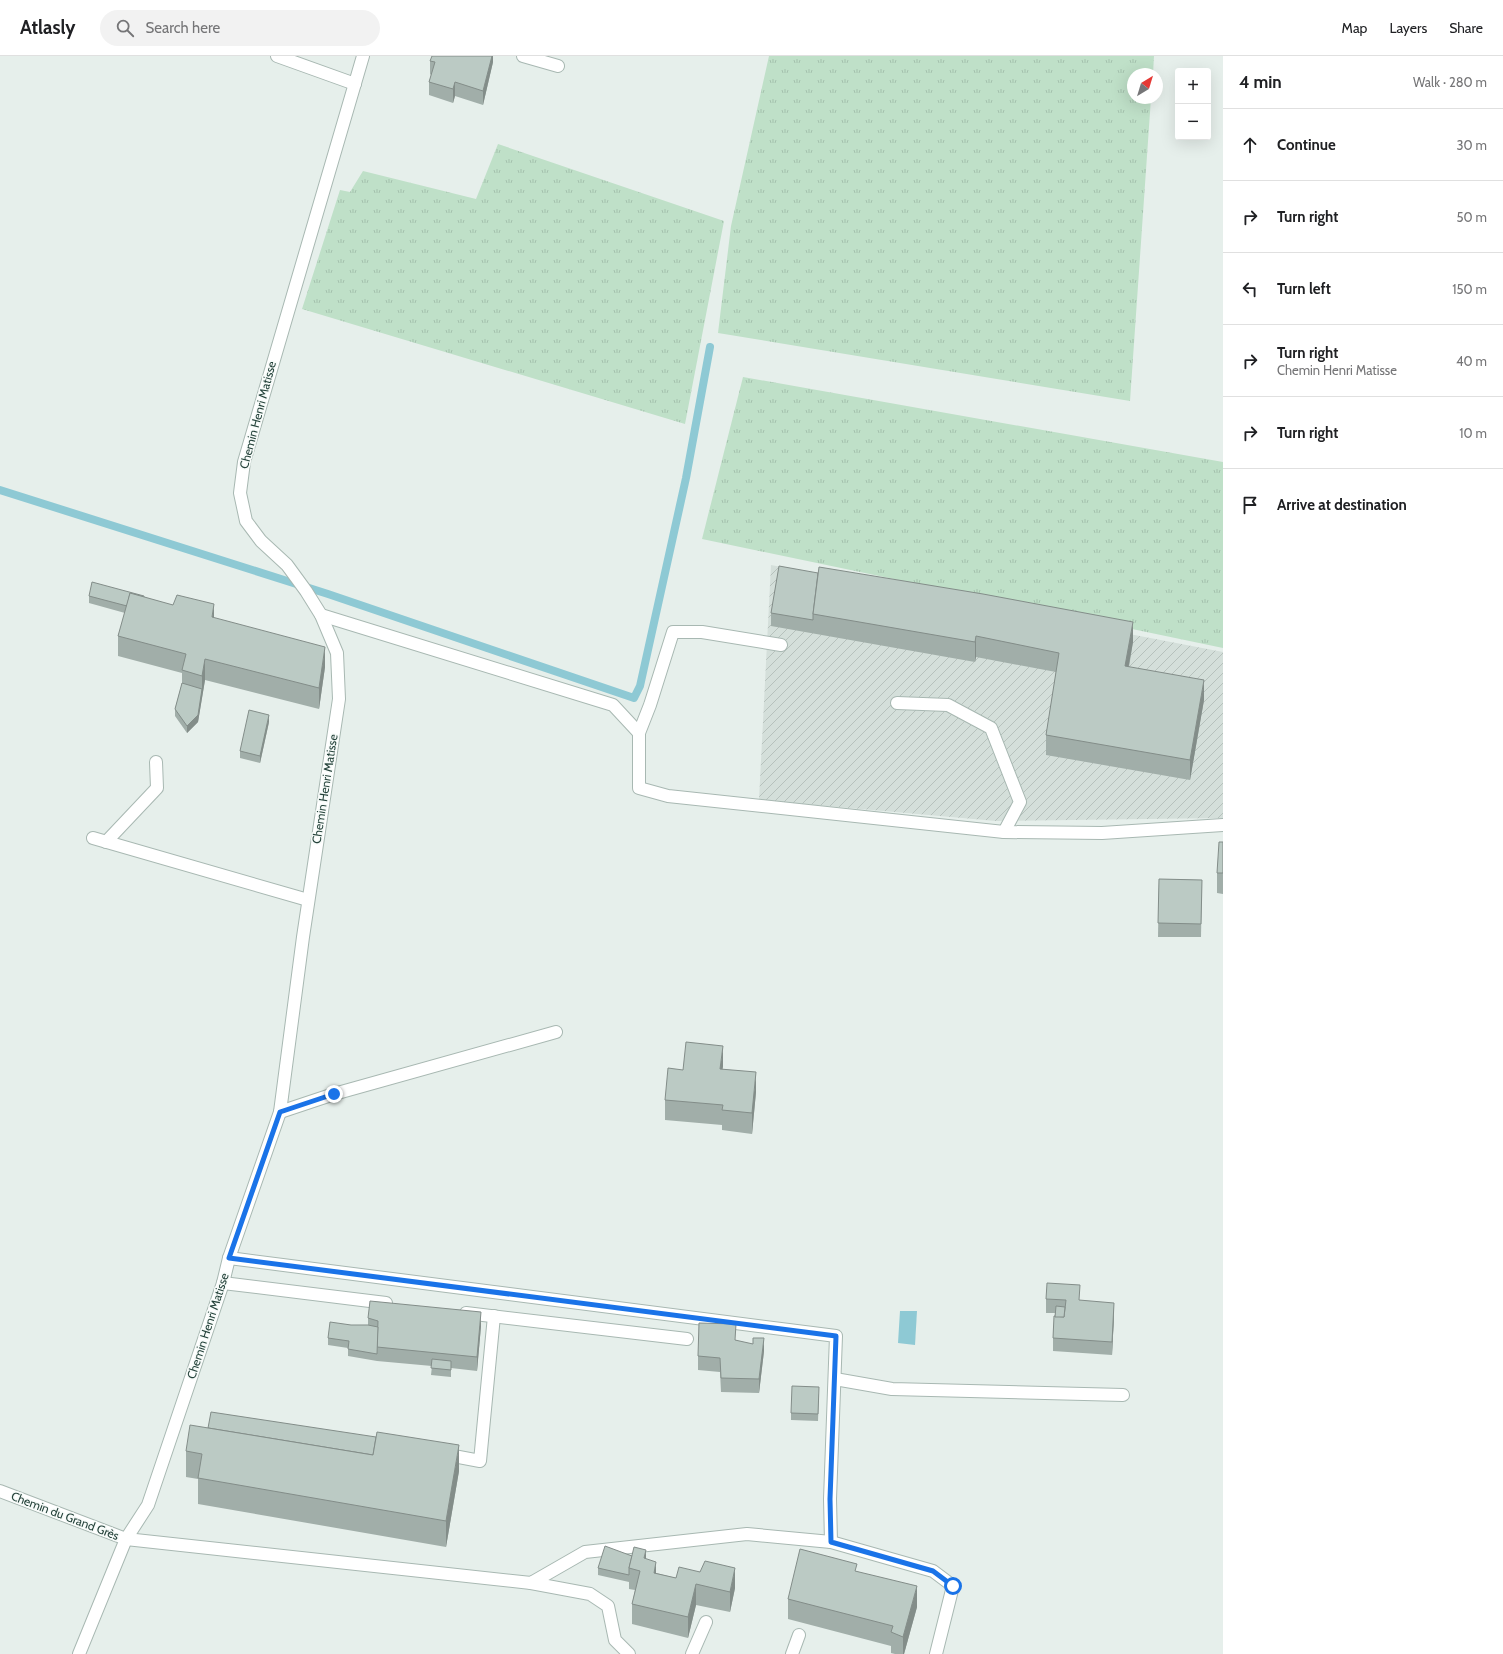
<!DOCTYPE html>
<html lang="en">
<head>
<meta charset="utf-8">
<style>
	body { margin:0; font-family:Cabin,sans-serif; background:#f2f2f2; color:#202124 }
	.controls { position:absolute; right:12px; top:12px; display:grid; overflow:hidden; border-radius:4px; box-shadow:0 4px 16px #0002 }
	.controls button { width:36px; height:36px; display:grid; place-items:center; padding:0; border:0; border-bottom:1px solid #e0e0e0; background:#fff; color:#202124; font:20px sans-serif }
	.compass { position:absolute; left:1127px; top:12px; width:36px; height:36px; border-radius:50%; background:#fff; box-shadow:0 4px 16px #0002; rotate:38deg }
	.stop { position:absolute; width:12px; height:12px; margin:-9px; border:3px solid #1a73e8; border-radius:50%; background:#fff }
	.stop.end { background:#1a73e8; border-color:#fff; box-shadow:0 1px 4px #0008 }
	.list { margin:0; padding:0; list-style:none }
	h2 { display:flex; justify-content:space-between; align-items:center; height:52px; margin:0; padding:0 16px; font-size:17px }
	h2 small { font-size:13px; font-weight:400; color:#757577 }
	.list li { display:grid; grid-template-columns:26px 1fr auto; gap:12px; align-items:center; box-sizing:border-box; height:72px; padding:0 16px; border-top:1px solid #e0e0e0 }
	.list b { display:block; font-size:15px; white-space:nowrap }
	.list p { margin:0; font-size:13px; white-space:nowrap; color:#757577 }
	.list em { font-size:13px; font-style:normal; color:#757577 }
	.icon { flex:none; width:22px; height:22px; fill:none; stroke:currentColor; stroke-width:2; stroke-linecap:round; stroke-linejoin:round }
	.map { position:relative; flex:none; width:1223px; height:1598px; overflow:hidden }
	header { display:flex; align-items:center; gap:24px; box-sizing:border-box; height:56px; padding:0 20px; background:#fff; border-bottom:1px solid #e0e0e0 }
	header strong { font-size:19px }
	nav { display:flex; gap:22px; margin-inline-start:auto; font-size:14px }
	.search { width:280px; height:36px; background:#f2f2f2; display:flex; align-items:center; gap:10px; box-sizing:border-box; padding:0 14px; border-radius:22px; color:#757577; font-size:15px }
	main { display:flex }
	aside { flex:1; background:#fff }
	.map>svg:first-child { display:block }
	.industrial { fill:url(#industrial-furrows) }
	.grass { fill:url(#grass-tufts) }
	.water { fill:#8ec9d4 }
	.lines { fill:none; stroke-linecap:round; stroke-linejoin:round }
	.stream { stroke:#8ec9d4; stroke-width:8 }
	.lane-casing { stroke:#a8b8b2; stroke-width:14 }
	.street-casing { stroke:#a8b8b2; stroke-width:14 }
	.lane { stroke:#fff; stroke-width:12 }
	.street { stroke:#fff; stroke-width:12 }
	.wall { fill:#a1aea9 }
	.shaded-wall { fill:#838d89 }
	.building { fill:#bbcac4; stroke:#838d89 }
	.route { stroke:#1a73e8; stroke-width:5 }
	.labels { text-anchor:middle; stroke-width:3; stroke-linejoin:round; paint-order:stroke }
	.street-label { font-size:12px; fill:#24423a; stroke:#f7fbf9 }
</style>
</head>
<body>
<header>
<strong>Atlasly</strong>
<div class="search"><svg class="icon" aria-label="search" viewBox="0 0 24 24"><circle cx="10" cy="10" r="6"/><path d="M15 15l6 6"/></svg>Search here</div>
<nav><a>Map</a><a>Layers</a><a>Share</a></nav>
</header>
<main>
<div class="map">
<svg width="1223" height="1598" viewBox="0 0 1223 1598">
	<defs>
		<pattern id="industrial-furrows" width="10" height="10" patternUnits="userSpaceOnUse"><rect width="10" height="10" fill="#d4dfda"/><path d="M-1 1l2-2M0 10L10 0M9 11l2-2" fill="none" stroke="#b6c1bc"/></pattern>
		<pattern id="grass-tufts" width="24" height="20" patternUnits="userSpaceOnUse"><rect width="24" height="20" fill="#bfe0c8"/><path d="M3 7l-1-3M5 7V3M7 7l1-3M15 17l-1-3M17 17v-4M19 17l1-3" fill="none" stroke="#a4c1ad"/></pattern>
	</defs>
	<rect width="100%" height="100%" fill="#e6efeb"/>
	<path class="industrial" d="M771 509 1223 596V762L996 765 759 744Z"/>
	<g class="grass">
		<path d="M769 0H1154L1153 18H1133V42H1151L1130 345 718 277 731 170Z"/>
		<path d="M498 88 724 165 685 368 302 253 340 134 350 136 363 115 476 143Z"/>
		<path d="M743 321 1223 406V592L702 483Z"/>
	</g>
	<path class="water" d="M900 1255H917L915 1289 898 1287Z"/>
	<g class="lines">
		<path class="stream" d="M0 434 328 538 634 642 640 630 686 422 710 291"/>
		<defs>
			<g id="lane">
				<path d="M277 0 355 28"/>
				<path d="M523 0 558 10"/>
				<path d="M321 559 613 649 639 677V732L668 740 1004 776 1020 746 991 672 948 649 897 647"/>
				<path d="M639 677 650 649 673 576H702L781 589"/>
				<path d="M1004 776 1102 777 1223 769"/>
				<path d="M93 782 308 844"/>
				<path d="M106 786 157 732 156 706"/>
				<path d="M280 1056 334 1038 556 976"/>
				<path d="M229 1202 836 1280 830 1443 831 1486 933 1515 953 1530 936 1598"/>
				<path d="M223 1227 386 1247"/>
				<path d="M466 1257 687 1283"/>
				<path d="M835 1323 892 1333 1123 1339"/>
				<path d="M443 1398 480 1405 494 1260"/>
				<path d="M126 1483 531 1527 585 1496 747 1478 831 1486"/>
				<path d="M531 1527 590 1538 608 1550 615 1584 629 1598"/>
				<path d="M692 1598 706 1566"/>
				<path d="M792 1598 799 1579"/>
			</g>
			<g id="street">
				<path d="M0 1435 126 1483"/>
				<path d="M79 1598 126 1483 148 1449 223 1227 229 1202 280 1056 303 881 339 643 337 597 321 559 306 535 287 509 261 485 246 465 240 437 244 406 363 0"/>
			</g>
		</defs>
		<use href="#lane" class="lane-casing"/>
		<use href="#street" class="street-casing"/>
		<use href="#lane" class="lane"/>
		<use href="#street" class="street"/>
	</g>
	<g class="wall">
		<path d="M493 0V6L483 49 455 40 453 47 429 39V26L431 19 430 18V5Z"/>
		<path d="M779 510 1133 586 1129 611 1204 644 1190 724 1046 699V679L1056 616 976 601 975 606 771 570V557Z"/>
		<path d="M89 540 144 541 214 562 325 611 319 653 205 624 198 666 187 677 175 660V653L182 627V617L118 600V580L125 557 89 547Z"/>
		<path d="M269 666 260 707 240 702V695Z"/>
		<path d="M1223 786V838L1217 837V817Z"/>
		<path d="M1159 823 1202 824 1201 881H1158Z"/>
		<path d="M723 1010 722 1013 756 1036 752 1078 722 1074V1069L665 1064V1044L683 1014Z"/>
		<path d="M1046 1243 1079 1244 1114 1260 1112 1299 1053 1295V1282L1055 1257H1046Z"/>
		<path d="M368 1262 481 1270 477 1315 451 1312V1321L431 1319 432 1310 377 1305 348 1300V1292L328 1289V1282L351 1269H368Z"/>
		<path d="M736 1284 764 1295 759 1337 721 1336 720 1316 698 1314V1300Z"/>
		<path d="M819 1338 818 1365 791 1364V1357Z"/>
		<path d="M186 1395 459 1415 446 1491 198 1448V1423L186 1421Z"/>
		<path d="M632 1500 646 1503 656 1517 676 1522 735 1532 730 1556 696 1549 688 1582 632 1568V1548L635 1534 629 1533V1526L598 1519V1512Z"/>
		<path d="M857 1515 917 1551 904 1598H895L891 1597V1590L788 1563V1543Z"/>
	</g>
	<g class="shaded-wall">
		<path d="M492 0H493V6L483 49V35Z"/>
		<path d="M455 26V40L453 47V33Z"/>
		<path d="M214 548V569L212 561Z"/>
		<path d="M1133 566V586L1125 630V610Z"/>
		<path d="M976 580V601L975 606V586Z"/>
		<path d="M325 591V611L319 653V632Z"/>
		<path d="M205 603V624L198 666 187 677V670L202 633V620Z"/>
		<path d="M1204 624V644L1190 724V704Z"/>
		<path d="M269 659V666L260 707V700Z"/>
		<path d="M723 990V1010L720 1033V1013Z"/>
		<path d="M756 1016V1036L752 1078V1057Z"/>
		<path d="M1114 1247V1260L1112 1299V1286Z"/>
		<path d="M481 1256V1270L477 1315V1301Z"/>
		<path d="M764 1282V1295L759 1337V1323Z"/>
		<path d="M459 1389V1415L446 1491V1465Z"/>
		<path d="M646 1494V1514L644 1502Z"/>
		<path d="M656 1506V1526L654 1517Z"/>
		<path d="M735 1512V1532L730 1556V1536Z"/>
		<path d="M696 1528V1549L688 1582V1561Z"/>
		<path d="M917 1530V1551L904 1598H903V1581Z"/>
	</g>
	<g class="building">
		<path d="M432 0H492L483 35 455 26 453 33 429 26 435 6 430 5Z"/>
		<path d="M779 510 818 517 813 558V564L771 557Z"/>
		<path d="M819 511 983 538 1133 566 1125 610 1204 624 1190 704 1046 679 1059 597 976 580 975 586 813 558Z"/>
		<path d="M92 526 144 540V541L130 537 127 550 89 540Z"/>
		<path d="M130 537 173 549 177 539 214 548 212 561 325 591 319 632 205 603 202 620 182 614 186 598 118 580Z"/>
		<path d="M182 627 202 633 198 659 187 670 175 653Z"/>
		<path d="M249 654 269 659 260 700 240 695Z"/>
		<path d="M1219 786H1223V817H1217Z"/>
		<path d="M1159 823 1202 824 1201 868 1158 867Z"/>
		<path d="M686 986 723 990 720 1013 756 1016 752 1057 722 1054 723 1049 665 1044 668 1012 683 1014Z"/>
		<path d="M1047 1227 1080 1229 1079 1244 1114 1247 1112 1286 1053 1282 1054 1260 1064 1261 1066 1244 1046 1243Z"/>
		<path d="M370 1245 481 1256 477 1301 377 1291 378 1265 368 1262Z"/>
		<path d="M1056 1250 1065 1251 1064 1261H1055Z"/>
		<path d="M330 1266 351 1269H368L378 1271 377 1298 348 1293 349 1285 328 1282Z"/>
		<path d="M699 1267 736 1268 735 1284 753 1288V1282H764L759 1323 721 1322 720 1302 698 1300Z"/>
		<path d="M432 1303 451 1305V1314L431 1312Z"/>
		<path d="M792 1330 819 1331 818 1358 791 1357Z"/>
		<path d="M211 1356 376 1381 373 1399 208 1372Z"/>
		<path d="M190 1369 373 1399 377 1376 459 1389 446 1465 198 1422 202 1398 186 1395Z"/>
		<path d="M605 1490 632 1500 629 1512V1519L598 1512Z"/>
		<path d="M634 1491 646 1494 644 1502 656 1506 654 1517 676 1522 679 1511 700 1516 705 1505 735 1512 730 1536 696 1528 688 1561 632 1548 640 1515 629 1512Z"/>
		<path d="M800 1493 857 1508 855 1515 917 1530 903 1581 891 1576 893 1570 788 1543Z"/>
	</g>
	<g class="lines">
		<path class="route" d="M334 1038 280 1056 229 1202 836 1280 830 1443 831 1486 933 1515 953 1530"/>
	</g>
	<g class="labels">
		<g class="street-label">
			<text transform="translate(258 359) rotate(-75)" y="4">Chemin Henri Matisse</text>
			<text transform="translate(325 733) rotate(-81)" y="4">Chemin Henri Matisse</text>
			<text transform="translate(208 1270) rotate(-72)" y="4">Chemin Henri Matisse</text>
			<text transform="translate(65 1460) rotate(21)" y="4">Chemin du Grand Grès</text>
		</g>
	</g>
</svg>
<div class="controls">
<button>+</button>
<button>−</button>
</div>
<svg class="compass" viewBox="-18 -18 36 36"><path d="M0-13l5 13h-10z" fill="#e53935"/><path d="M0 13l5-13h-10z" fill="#757577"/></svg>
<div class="stop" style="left:953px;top:1530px"></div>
<div class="stop end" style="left:334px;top:1038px"></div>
</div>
<aside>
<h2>4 min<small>Walk · 280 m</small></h2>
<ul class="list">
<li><svg class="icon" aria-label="ahead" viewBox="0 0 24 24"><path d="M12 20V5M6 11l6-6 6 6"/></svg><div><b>Continue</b></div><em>30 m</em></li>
<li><svg class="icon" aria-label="right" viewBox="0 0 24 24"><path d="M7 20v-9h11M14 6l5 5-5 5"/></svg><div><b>Turn right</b></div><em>50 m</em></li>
<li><svg class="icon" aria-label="left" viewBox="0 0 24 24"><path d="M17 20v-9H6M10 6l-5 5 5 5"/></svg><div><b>Turn left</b></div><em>150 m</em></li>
<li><svg class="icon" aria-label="right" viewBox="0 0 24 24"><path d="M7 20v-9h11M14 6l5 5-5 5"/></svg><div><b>Turn right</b><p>Chemin Henri Matisse</p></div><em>40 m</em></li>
<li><svg class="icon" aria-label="right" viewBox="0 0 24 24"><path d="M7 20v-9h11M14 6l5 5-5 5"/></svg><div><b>Turn right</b></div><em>10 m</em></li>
<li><svg class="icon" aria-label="arrive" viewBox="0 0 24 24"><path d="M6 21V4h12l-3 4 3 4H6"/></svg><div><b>Arrive at destination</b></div></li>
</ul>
</aside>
</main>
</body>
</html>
